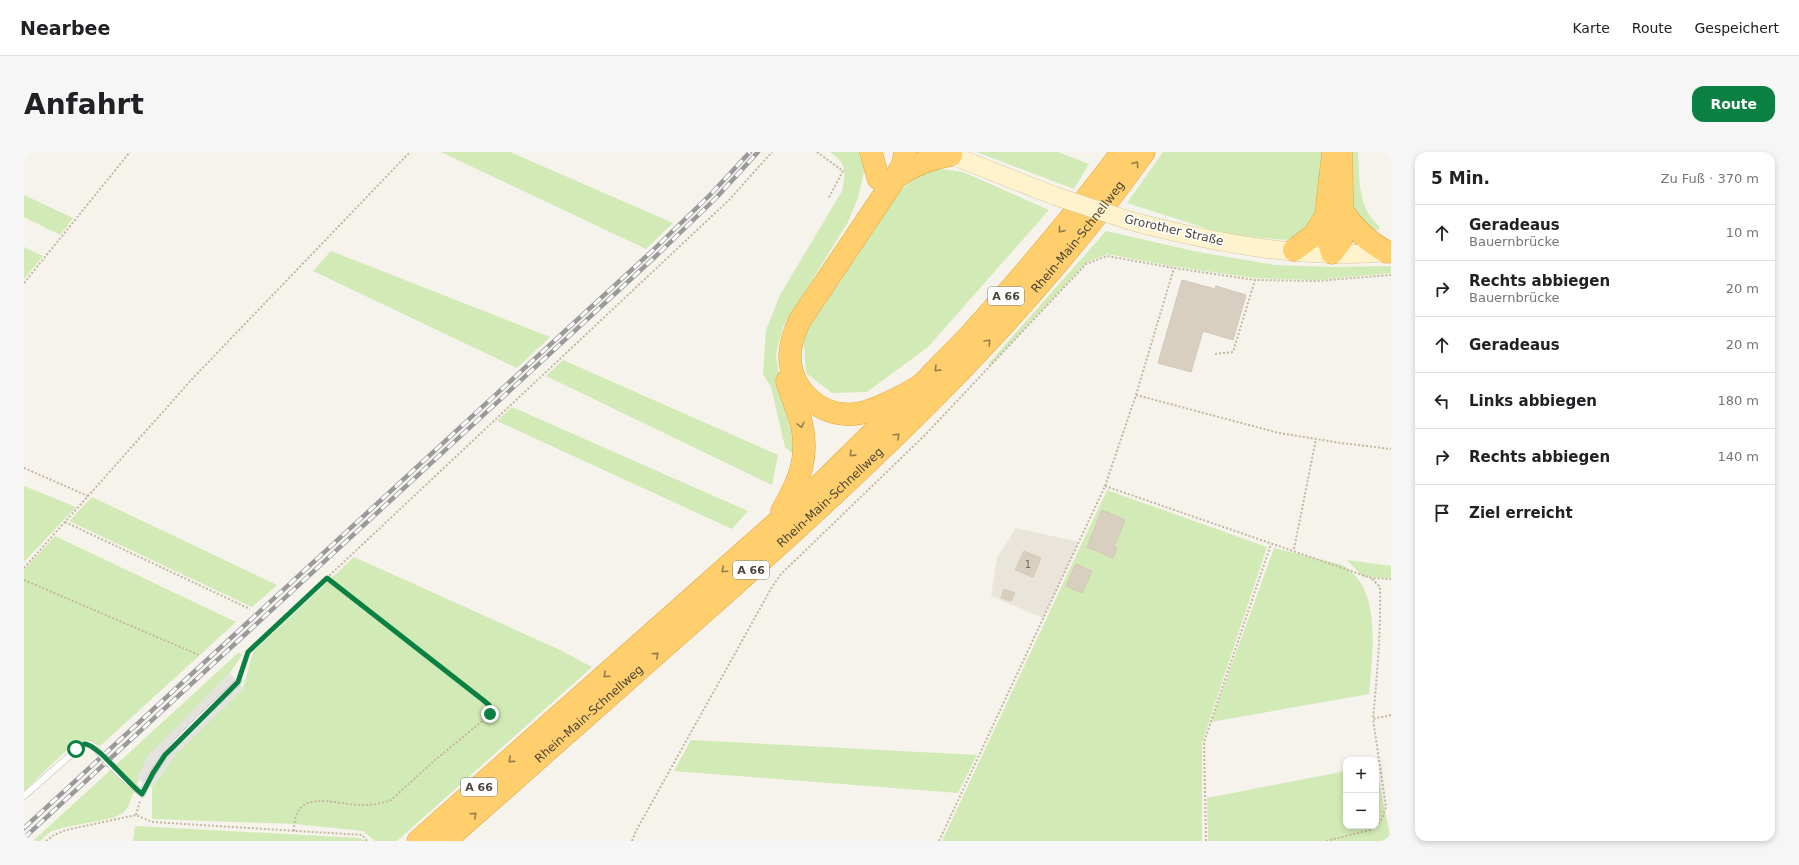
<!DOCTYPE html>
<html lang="de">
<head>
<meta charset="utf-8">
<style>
	body { margin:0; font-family:"DejaVu Sans",sans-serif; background:#f6f6f6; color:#202124 }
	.controls { position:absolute; right:12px; bottom:12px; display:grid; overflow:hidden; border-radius:8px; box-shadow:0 2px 6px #0003 }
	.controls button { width:36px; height:36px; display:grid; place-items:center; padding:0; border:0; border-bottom:1px solid #e0e0e0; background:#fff; color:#202124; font:20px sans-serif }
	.stop { position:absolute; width:12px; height:12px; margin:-9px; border:3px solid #0b8043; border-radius:50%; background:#fff }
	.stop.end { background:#0b8043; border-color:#fff; box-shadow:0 1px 4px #0008 }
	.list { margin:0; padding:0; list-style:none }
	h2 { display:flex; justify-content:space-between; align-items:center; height:52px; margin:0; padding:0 16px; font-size:17px }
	h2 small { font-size:13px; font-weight:400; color:#757577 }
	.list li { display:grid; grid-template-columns:26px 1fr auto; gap:12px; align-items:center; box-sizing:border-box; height:56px; padding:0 16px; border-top:1px solid #e0e0e0 }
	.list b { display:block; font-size:15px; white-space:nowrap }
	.list p { margin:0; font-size:13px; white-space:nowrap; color:#757577 }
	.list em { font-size:13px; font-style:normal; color:#757577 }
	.icon { flex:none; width:22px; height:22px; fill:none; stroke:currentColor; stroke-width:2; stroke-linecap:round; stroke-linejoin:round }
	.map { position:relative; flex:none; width:1367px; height:689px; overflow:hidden; border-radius:12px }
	header { display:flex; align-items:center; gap:24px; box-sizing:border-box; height:56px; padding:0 20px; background:#fff; border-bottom:1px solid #e0e0e0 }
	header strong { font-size:19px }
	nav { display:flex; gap:22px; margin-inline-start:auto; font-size:14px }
	.intro { display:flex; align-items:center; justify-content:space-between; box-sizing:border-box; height:96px; padding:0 24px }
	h1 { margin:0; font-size:28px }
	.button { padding:10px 18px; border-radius:12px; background:#0b8043; color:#fff; font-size:14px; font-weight:700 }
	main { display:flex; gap:24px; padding:0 24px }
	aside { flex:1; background:#fff; border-radius:12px; box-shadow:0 2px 6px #0003 }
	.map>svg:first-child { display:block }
	.residential { fill:#eae5da }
	.green { fill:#d2eab5 }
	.parking { fill:#e5e3e0 }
	.building { fill:#d8cfc1; stroke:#d3c7b4 }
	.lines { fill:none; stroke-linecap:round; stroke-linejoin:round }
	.service-casing { stroke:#c2bbae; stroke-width:7 }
	.secondary-casing { stroke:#d6c79b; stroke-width:19 }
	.motorway-casing { stroke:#e0a43c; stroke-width:23 }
	.path { stroke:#c4b79f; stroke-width:2; stroke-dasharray:2 2; stroke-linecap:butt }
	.service { stroke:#fff; stroke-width:6 }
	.secondary { stroke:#fff3cd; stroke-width:18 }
	.motorway { stroke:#ffcf6e; stroke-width:22 }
	.rail-casing { stroke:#9a9a9a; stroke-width:4.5 }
	.rail { stroke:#fff; stroke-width:3; stroke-dasharray:9; stroke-linecap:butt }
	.service-bridge-casing { stroke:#c2bbae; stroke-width:7; stroke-linecap:butt }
	.secondary-bridge-casing { stroke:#d6c79b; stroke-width:19; stroke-linecap:butt }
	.service-bridge { stroke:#fff; stroke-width:6 }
	.secondary-bridge { stroke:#fff3cd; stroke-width:18 }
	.oneway { stroke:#937c4e }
	.route { stroke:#0b8043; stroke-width:5 }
	.labels { text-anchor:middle; stroke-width:3; stroke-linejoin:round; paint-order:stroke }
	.number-label { font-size:10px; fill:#6e675b }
	.shield { fill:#fff; stroke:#817c74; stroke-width:1 }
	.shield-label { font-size:11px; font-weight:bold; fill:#4b4439 }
	.street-label { font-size:12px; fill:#4b4439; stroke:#fff }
</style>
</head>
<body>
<header>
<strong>Nearbee</strong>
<nav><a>Karte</a><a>Route</a><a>Gespeichert</a></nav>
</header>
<div class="intro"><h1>Anfahrt</h1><a class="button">Route</a></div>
<main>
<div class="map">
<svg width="1367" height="689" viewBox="0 0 1367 689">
	<rect width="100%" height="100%" fill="#f6f3ec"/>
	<path class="residential" d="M992 376 1055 390 1019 466 967 444 973 406Z"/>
	<g class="green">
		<path d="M417 0H486L649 71 622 97Z"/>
		<path d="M806 0H836L840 20 834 46 824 70 759 175 752 202 757 238 770 293 768 301 761 295 747 235 739 222 742 178 756 143 818 39C822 21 823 11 806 0Z"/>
		<path d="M952 0H1034L1065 12 1050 37Z"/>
		<path d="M1139 0H1303L1297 43 1291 62 1285 75 1275 84 1261 88 1200 82 1103 51Z"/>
		<path d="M1323 0H1334C1336 27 1333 55 1355 74V78C1322 73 1326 25 1323 0Z"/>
		<path d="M903 15 939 20 1025 58 904 195 843 240 808 241 782 221 779 177 869 45Z"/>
		<path d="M0 43 49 66 36 83 0 65Z"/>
		<path d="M1082 79 1174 100 1251 113 1308 115 1367 114V121L1293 128 1230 126 1147 114 1083 102 1062 111 966 214 964 212Z"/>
		<path d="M0 95 19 104 0 127Z"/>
		<path d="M307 99 526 185 493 216 289 119Z"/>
		<path d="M539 208 754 303 748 333 522 224Z"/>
		<path d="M488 255 724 359 708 377 473 269Z"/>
		<path d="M0 334 52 355 0 410Z"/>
		<path d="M1083 338 1243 395 1178 591V689H918Z"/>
		<path d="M68 345 253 433 228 455 45 369Z"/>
		<path d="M31 384 212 470 76 594 63 588 50 591 0 639V418Z"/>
		<path d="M1250 396C1267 400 1285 405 1303 409 1308 411 1316 411 1320 414 1359 438 1348 504 1345 542L1187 570Z"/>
		<path d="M330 405 534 497 568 515 373 689H351L339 679 271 672 128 667V635L151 603 219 536 229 500Z"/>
		<path d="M1323 408 1367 414V426L1339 425Z"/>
		<path d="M215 500 218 503 206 521 124 604 104 655 99 661 89 666 38 676 26 680 16 689H9Z"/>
		<path d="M667 588 953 603 934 641 650 619Z"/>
		<path d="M1352 613 1367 689H1184L1183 646 1322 619V653L1319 654H1322V674H1352Z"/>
		<path d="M111 674 336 686 341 689H109Z"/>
	</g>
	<path class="parking" d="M206 521 219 536 151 603 128 635 113 627 124 604Z"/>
	<g class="building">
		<path d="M1158 128 1191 137 1192 134 1222 143 1209 188 1179 179 1167 220 1134 211Z"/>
		<path d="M1078 358 1101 368 1090 395 1093 396 1089 406 1063 395Z"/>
		<path d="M1000 399 1017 406 1009 425 991 418Z"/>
		<path d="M1052 412 1068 419 1058 441 1042 434Z"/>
		<path d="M980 437 991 441 987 449 977 446Z"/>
	</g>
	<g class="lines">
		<defs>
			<g id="service">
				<path d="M94 621 118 642C135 599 182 562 214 530"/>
				<path d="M0 644 58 593 66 592 70 595"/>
			</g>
			<g id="secondary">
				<path d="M919 0 1031 44"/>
				<path d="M1107 69C1190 91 1281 108 1367 100"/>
			</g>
			<g id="motorway">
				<path d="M847 0 854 26"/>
				<path d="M881 0 879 12 872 25 776 168C771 178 767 190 766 202 765 238 796 265 830 262 847 261 879 244 894 235 901 231 906 224 911 219 923 206 936 194 947 182 1000 123 1051 63 1098 0"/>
				<path d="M1309 0C1307 33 1296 69 1308 101L1317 89 1319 81 1317 0"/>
				<path d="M872 25C889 13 906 6 927 3"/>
				<path d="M1318 58C1330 77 1344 90 1363 100"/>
				<path d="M1270 98 1290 83 1303 62"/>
				<path d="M758 359C775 330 786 304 777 270 773 256 767 243 763 229"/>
				<path d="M394 689 800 329 883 247"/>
				<path id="s1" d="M421 689C508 613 594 536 680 460 840 318 996 174 1120 0"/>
			</g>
		</defs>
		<use href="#service" class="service-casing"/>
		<use href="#secondary" class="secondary-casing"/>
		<use href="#motorway" class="motorway-casing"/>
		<g class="path">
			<path d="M793 0 819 19 804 47"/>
			<path d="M0 131 106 0"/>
			<path d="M1191 202 1209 200 1231 128"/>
			<path d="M1112 243 1255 281 1317 291 1367 297"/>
			<path d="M0 316 64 344"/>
			<path d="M1081 334 1347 426 1367 427"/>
			<path d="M41 370 226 457"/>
			<path d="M1270 397 1292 287"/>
			<path d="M0 416 169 226 386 0"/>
			<path d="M1348 427 1356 435C1357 479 1353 523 1349 567"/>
			<path d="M0 428 175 503"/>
			<path d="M216 523 224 500 705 48 748 0"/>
			<path d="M112 663 116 649"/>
			<path d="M270 679C270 635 308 652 336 653 347 653 357 652 367 648L411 608 462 566 467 559 465 553 459 548 303 426"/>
			<path d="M22 689 30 683 42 678 112 663 128 670 338 683 343 689"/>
			<path d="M608 689 612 679 748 435 757 422 901 283 1062 112 1083 104 1150 116 1231 128 1293 129 1367 123"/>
			<path d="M915 689 1081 334 1112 243 1150 116"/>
			<path d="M1182 689 1180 590 1247 392"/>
			<path d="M1302 689 1346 678 1353 674 1359 664 1362 655 1349 567 1367 563"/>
		</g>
		<use href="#service" class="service"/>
		<use href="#secondary" class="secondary"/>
		<use href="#motorway" class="motorway"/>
		<defs>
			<g id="rail">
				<path d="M0 676 627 100 686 43 726 0"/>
				<path d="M0 686 632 104 693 45 734 0"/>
			</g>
		</defs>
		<use href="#rail" class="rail-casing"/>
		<use href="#rail" class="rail"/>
		<defs>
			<path id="service-bridge" d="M70 595 94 621"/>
			<path id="secondary-bridge" d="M1031 44 1107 69"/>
		</defs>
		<use href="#service-bridge" class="service-bridge-casing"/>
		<use href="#secondary-bridge" class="secondary-bridge-casing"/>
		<use href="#service-bridge" class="service-bridge"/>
		<use href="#secondary-bridge" class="secondary-bridge"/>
	</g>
	<defs><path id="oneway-chevron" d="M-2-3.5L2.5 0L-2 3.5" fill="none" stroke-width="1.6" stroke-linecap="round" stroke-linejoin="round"/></defs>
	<g class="oneway">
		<use href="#oneway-chevron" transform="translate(1112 12) rotate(-54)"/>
		<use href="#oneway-chevron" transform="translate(1037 78) rotate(129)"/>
		<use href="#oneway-chevron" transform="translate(964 190) rotate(-47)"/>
		<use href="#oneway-chevron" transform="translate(913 217) rotate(135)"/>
		<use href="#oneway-chevron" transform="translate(777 273) rotate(76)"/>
		<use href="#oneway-chevron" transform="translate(873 284) rotate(-43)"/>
		<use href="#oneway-chevron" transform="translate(828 302) rotate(136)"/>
		<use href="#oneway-chevron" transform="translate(700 418) rotate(138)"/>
		<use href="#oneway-chevron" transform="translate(632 503) rotate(-42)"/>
		<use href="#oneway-chevron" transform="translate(582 523) rotate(138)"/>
		<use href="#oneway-chevron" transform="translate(487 608) rotate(139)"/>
		<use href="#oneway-chevron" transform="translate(450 663) rotate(-42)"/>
	</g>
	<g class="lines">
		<path class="route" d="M52 597 61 592C73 592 104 632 118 642L129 621 141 603 214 530 224 500 303 426 459 548 465 553 467 559 466 562"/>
	</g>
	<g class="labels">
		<g class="number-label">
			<text x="1004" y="416">1</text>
		</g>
		<g class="shield">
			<rect x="964" y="135" width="36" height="18" rx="3"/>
			<rect x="709" y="409" width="36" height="18" rx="3"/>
			<rect x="437" y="626" width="36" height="18" rx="3"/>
		</g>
		<g class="shield-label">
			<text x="982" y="148">A 66</text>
			<text x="727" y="422">A 66</text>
			<text x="455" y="639">A 66</text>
		</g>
		<g class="street-label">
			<text transform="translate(1150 78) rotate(13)" y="4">Grorother Straße</text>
			<text dy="4" stroke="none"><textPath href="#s1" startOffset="876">Rhein-Main-Schnellweg</textPath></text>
			<text dy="4" stroke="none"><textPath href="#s1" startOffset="516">Rhein-Main-Schnellweg</textPath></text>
			<text dy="4" stroke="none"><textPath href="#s1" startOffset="192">Rhein-Main-Schnellweg</textPath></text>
		</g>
	</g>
</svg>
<div class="controls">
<button>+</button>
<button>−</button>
</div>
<div class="stop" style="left:52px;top:597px"></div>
<div class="stop end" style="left:466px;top:562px"></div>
</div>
<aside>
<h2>5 Min.<small>Zu Fuß · 370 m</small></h2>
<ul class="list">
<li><svg class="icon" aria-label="ahead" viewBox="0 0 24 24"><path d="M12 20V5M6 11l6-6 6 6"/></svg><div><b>Geradeaus</b><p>Bauernbrücke</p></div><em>10 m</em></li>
<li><svg class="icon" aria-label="right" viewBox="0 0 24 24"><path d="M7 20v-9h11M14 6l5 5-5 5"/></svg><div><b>Rechts abbiegen</b><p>Bauernbrücke</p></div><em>20 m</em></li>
<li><svg class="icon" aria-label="ahead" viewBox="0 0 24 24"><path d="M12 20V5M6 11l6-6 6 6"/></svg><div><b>Geradeaus</b></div><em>20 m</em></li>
<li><svg class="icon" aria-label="left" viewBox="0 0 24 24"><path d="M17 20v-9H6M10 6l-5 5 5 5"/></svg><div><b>Links abbiegen</b></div><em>180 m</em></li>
<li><svg class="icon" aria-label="right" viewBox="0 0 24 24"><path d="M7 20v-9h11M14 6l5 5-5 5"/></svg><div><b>Rechts abbiegen</b></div><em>140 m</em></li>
<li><svg class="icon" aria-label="arrive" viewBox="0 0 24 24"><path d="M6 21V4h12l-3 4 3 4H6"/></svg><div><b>Ziel erreicht</b></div></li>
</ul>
</aside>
</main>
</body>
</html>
